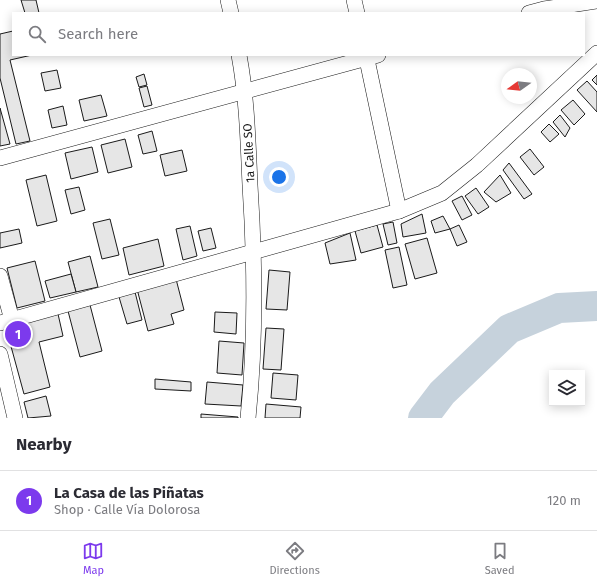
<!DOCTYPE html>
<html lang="en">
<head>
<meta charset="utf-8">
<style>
	body { margin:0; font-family:"Fira Sans",sans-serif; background:#f2f2f3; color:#2b2b33 }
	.controls { position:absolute; right:12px; bottom:12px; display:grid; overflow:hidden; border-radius:0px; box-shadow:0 2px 10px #0003 }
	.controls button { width:36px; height:36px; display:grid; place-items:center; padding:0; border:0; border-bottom:1px solid #e1e1e2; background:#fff; color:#2b2b33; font:20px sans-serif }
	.compass { position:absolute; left:501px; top:68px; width:36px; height:36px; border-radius:50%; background:#fff; box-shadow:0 2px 10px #0003; rotate:255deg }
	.you { position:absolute; left:279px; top:177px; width:14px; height:14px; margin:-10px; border:3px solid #fff; border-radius:50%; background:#1a73e8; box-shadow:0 0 0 6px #1a73e833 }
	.badge { display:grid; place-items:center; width:26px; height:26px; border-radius:50%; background:#7c3aed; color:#fff; font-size:13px; font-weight:700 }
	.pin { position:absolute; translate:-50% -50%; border:2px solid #fff; box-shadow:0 1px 4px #0006 }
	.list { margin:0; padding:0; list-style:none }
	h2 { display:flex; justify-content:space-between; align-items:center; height:52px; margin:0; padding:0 16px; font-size:17px }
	h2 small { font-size:13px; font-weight:400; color:#7c7c81 }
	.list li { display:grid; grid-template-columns:26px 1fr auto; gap:12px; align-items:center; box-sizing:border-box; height:60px; padding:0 16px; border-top:1px solid #e1e1e2 }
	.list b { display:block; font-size:15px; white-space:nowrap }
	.list p { margin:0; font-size:13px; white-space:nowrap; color:#7c7c81 }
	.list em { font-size:13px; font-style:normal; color:#7c7c81 }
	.icon { flex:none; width:22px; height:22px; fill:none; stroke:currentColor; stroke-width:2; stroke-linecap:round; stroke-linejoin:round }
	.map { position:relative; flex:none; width:597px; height:418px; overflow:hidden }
	.search { position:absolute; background:#fff; box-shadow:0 2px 10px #0003; left:12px; right:12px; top:12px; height:44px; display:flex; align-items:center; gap:10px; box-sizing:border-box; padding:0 14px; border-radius:0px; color:#7c7c81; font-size:15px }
	.sheet { height:112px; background:#fff }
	nav { display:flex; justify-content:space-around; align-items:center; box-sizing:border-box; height:56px; border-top:1px solid #e1e1e2; background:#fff; font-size:11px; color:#7c7c81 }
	nav a { display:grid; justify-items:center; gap:2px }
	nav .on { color:#7c3aed }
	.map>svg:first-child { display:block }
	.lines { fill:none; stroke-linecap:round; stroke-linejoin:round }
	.river { stroke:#c6d2dc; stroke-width:30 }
	.building { fill:#e6e6e6; stroke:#1a1a1a }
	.street-casing { stroke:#1a1a1a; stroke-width:16 }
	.street { stroke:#fff; stroke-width:15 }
	.labels { text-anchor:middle; stroke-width:3; stroke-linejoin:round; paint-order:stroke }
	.street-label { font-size:12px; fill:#1a1a1a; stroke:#fff }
</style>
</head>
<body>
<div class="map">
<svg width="597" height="418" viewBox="0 0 597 418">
	<rect width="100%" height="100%" fill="#fff"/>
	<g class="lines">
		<path class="river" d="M423 418 442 393 509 329 559 308 597 306"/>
	</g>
	<g class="building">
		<path d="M21 0H36L39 13H25Z"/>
		<path d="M13 31V55H32L10 60 30 141 16 144 0 78V34Z"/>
		<path d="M57 70 61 88 45 91 41 73Z"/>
		<path d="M144 74 147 85 139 87 136 77Z"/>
		<path d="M597 75V85L592 80Z"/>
		<path d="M587 81 597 92V112L577 90Z"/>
		<path d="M147 86 152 105 144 107 139 88Z"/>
		<path d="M101 95 107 116 84 121 79 100Z"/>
		<path d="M573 100 585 114 574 125 561 110Z"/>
		<path d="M63 106 67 125 52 128 48 110Z"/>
		<path d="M0 108 10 144 0 146Z"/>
		<path d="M560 115 570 128 565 137 553 122Z"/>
		<path d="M549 124 559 134 550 142 541 132Z"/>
		<path d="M152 131 157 151 143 154 138 135Z"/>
		<path d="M125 139 132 167 108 173 101 145Z"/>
		<path d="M92 147 98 172 71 179 65 153Z"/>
		<path d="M530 149 544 167 534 175 520 157Z"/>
		<path d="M182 150 187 171 165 176 160 155Z"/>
		<path d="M509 163 532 194 524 199 503 170Z"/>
		<path d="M46 175 57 221 37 226 26 180Z"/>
		<path d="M500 175 511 193 496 202 484 192Z"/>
		<path d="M79 187 85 210 71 214 65 190Z"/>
		<path d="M476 188 489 207 478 214 465 196Z"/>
		<path d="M462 196 472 215 462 220 452 201Z"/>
		<path d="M422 214 426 233 403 237 401 224Z"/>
		<path d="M443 216 450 229 435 233 431 221Z"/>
		<path d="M110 219 119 255 102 259 93 223Z"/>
		<path d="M393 222 397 243 388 245 383 224Z"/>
		<path d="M377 225 383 247 361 253 355 231Z"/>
		<path d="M459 225 467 242 457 246 450 229Z"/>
		<path d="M190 226 197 256 183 260 176 229Z"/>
		<path d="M211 228 216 248 203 251 198 231Z"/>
		<path d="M19 229 22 243 0 248V233Z"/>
		<path d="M350 233 356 260 330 264 325 243Z"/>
		<path d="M427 238 437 273 415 279 405 244Z"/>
		<path d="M158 239 164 266 129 275 123 248Z"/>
		<path d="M399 247 407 285 393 288 385 250Z"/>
		<path d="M90 256 98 287 76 292 68 262Z"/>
		<path d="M35 261 45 301 17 308 7 268Z"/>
		<path d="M269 270 290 272 287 310 266 309Z"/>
		<path d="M71 274 76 292 50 298 45 281Z"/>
		<path d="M176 279 184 310 171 314 174 324 148 331 137 289Z"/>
		<path d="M135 292 142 320 127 324 119 297Z"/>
		<path d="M90 305 102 351 80 357 68 311Z"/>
		<path d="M215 312 237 313 236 334 214 332Z"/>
		<path d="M58 314 63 336 39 342 50 387 24 394 6 328Z"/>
		<path d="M266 328 284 329 281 370 263 369Z"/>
		<path d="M219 341 244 343 242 375 217 373Z"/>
		<path d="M273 373 298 375 296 400 271 398Z"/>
		<path d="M155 379 191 382V391L155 389Z"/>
		<path d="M207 382 243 385 241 406 205 404Z"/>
		<path d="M46 396 51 416 28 418 24 402Z"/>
		<path d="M266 404 301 407 300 418H265Z"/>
		<path d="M201 414 238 417V418H201Z"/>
	</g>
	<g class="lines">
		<defs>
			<g id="street">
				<path d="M228 0 231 13"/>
				<path d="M354 0 357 13"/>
				<path d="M529 13 544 9 597 1"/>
				<path d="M239 55C247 98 248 141 250 185 255 262 256 341 248 418"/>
				<path d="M366 55 399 211"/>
				<path d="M0 158 378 55"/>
				<path d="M0 276 12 320"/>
				<path d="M0 323 399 211 442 193 477 165 597 53"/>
				<path d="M0 354 15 418"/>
			</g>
		</defs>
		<use href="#street" class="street-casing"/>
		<use href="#street" class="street"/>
	</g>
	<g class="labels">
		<g class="street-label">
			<text transform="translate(249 153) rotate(-93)" y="4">1a Calle SO</text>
		</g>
	</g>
</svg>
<div class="controls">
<button><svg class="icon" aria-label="layers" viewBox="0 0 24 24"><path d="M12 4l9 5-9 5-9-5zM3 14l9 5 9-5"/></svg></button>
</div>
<svg class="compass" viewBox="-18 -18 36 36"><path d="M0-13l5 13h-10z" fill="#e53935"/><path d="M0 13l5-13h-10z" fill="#7c7c81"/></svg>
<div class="you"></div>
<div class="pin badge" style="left:18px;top:334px">1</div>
<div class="search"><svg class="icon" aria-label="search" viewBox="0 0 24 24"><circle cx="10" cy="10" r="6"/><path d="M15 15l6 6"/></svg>Search here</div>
</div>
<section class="sheet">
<h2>Nearby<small></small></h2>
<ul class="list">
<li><span class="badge">1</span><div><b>La Casa de las Piñatas</b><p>Shop · Calle Vía Dolorosa</p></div><em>120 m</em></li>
</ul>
</section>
<nav>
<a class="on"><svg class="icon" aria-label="map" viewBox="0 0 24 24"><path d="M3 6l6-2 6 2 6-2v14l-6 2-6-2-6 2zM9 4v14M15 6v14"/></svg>Map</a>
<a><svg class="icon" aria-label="directions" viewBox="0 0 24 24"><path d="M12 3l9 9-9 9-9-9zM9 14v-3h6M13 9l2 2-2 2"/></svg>Directions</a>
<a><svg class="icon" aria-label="saved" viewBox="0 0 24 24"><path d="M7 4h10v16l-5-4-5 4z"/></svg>Saved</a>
</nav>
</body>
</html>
